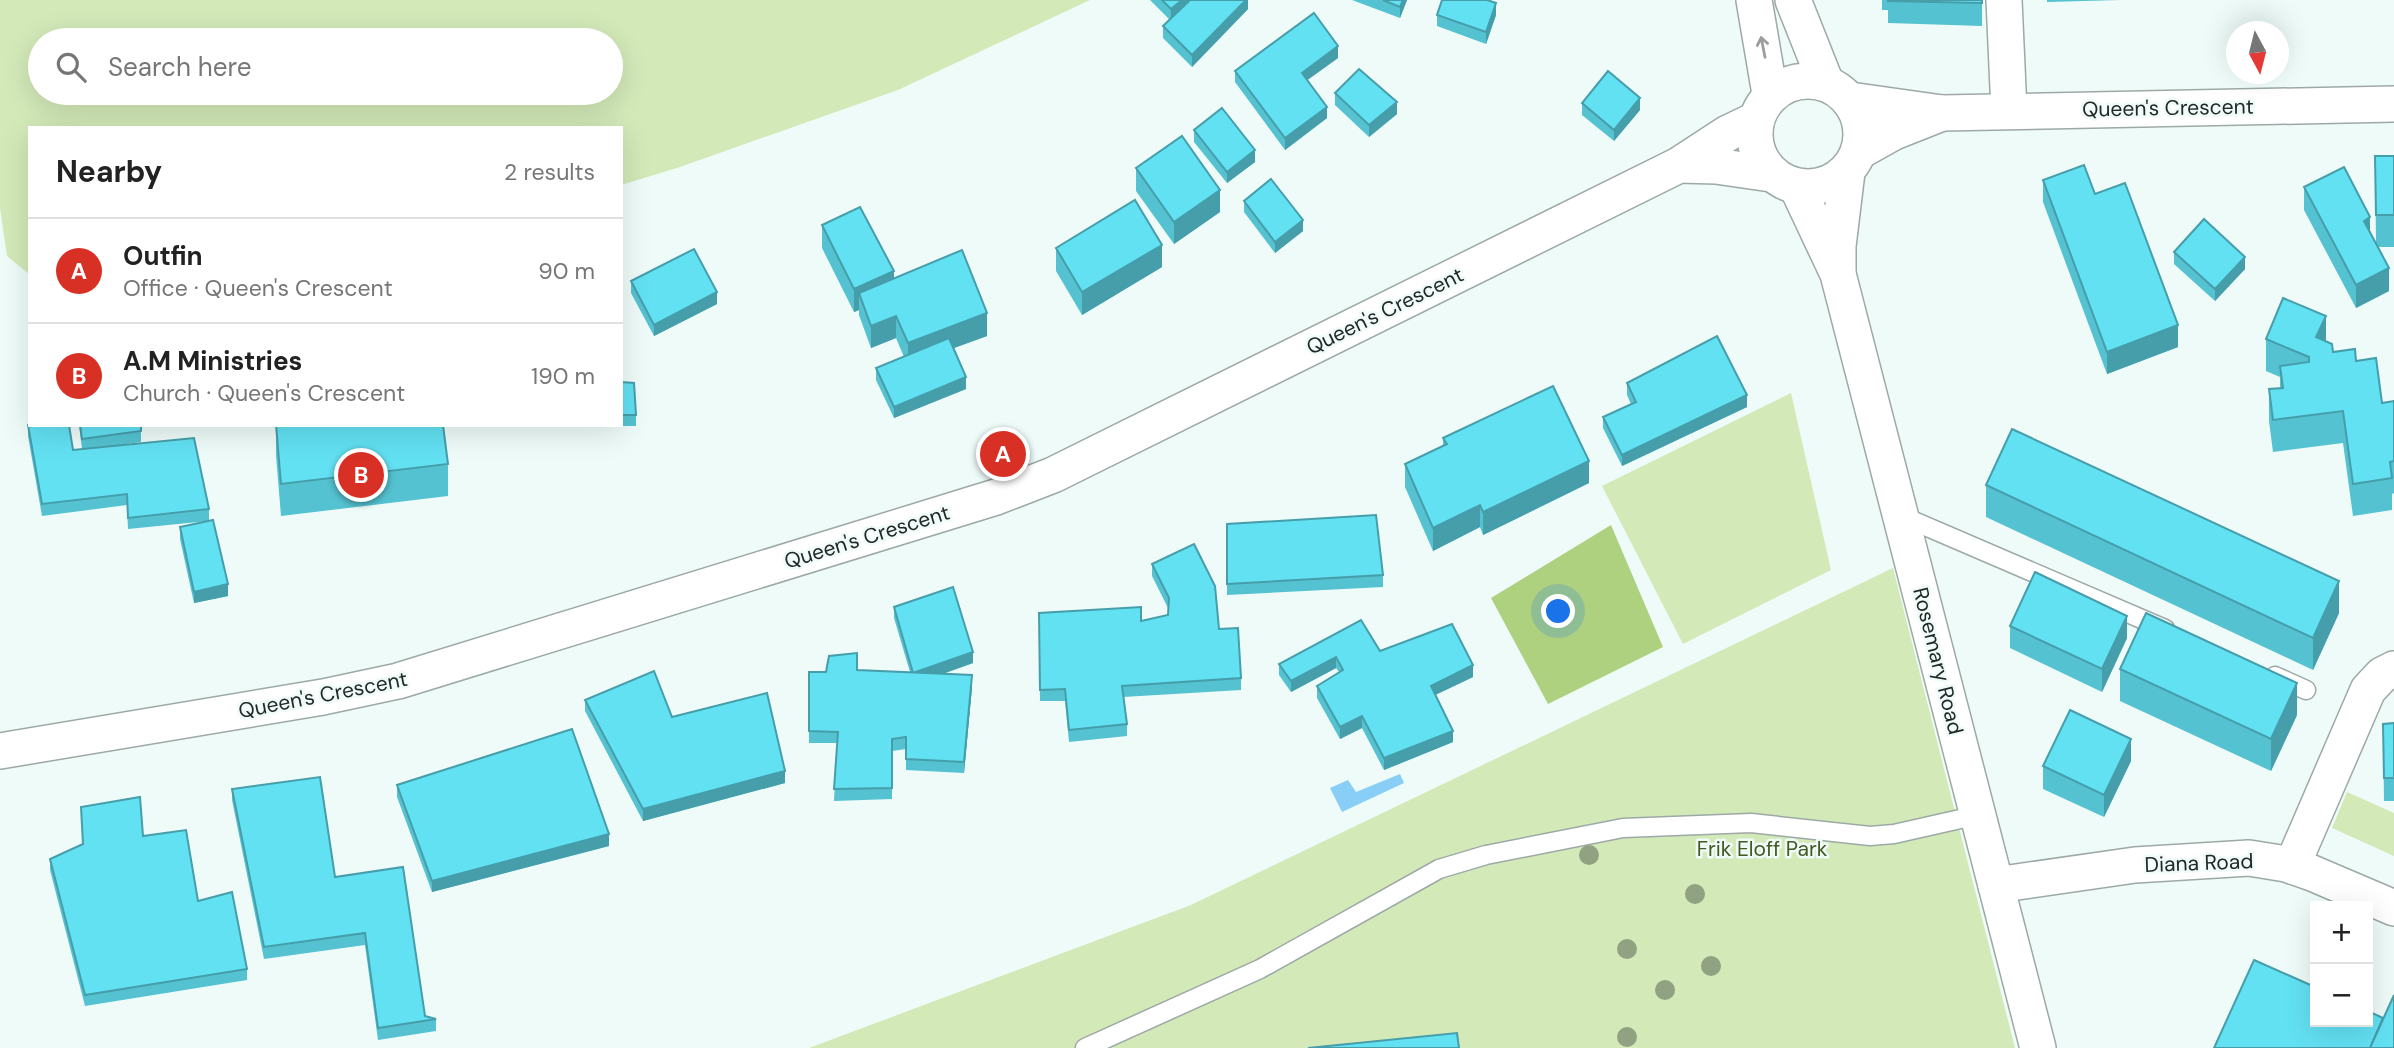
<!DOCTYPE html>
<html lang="en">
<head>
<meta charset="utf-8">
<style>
	body { margin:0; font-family:"DM Sans",sans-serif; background:#f2f2f2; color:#222 }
	.controls { position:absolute; right:21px; bottom:21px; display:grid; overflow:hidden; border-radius:0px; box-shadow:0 7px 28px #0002 }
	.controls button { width:63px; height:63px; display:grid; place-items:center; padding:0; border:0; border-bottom:2px solid #e0e0e0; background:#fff; color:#222; font:35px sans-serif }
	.compass { position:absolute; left:2226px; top:21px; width:63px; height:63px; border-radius:50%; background:#fff; box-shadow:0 7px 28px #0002; rotate:173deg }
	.you { position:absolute; left:1559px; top:612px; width:24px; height:24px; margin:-18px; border:5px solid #fff; border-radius:50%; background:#1a73e8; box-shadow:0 0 0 10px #1a73e833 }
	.badge { display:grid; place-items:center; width:46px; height:46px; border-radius:50%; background:#d93025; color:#fff; font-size:23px; font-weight:700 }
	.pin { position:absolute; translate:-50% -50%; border:4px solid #fff; box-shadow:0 2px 7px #0006 }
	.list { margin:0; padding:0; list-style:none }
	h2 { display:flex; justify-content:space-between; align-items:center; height:91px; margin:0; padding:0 28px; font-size:30px }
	h2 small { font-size:23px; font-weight:400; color:#767676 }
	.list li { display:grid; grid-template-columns:46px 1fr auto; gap:21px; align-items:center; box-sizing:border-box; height:105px; padding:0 28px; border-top:2px solid #e0e0e0 }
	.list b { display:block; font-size:26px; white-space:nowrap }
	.list p { margin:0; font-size:23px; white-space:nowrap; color:#767676 }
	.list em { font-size:23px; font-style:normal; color:#767676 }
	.icon { flex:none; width:38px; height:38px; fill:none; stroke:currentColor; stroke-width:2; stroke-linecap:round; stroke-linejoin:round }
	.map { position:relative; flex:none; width:2394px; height:1048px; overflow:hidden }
	.search { position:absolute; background:#fff; box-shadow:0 7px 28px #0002; left:28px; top:28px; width:595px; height:77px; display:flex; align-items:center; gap:18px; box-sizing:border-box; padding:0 24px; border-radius:38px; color:#767676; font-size:26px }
	.panel { position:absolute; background:#fff; box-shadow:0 7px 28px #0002; left:28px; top:126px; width:595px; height:301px; border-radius:0px }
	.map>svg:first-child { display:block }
	.green { fill:#d3e9b8; fill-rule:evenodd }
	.forest { fill:#aed180 }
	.water { fill:#88cef7 }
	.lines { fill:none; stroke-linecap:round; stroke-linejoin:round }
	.lane-casing { stroke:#9da9a6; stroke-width:21 }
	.street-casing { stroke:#9da9a6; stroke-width:38 }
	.lane { stroke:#fff; stroke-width:18 }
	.street { stroke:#fff; stroke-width:35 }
	.tree { fill:#90a281 }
	.wall { fill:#54c2d1 }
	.shaded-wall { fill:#459eaa }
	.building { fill:#62e1f3; stroke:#459eaa; stroke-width:2 }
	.oneway { stroke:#9c9e9e }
	.labels { text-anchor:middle; stroke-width:5; stroke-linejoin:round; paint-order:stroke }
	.street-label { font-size:21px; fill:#232827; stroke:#eefbf8 }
	.park-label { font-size:21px; fill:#435920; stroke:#eefbf8 }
</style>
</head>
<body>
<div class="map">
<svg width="2394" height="1048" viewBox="0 0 2394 1048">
	<rect width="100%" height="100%" fill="#eefbf8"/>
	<g class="green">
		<path d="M0 0H1090L898 90 680 167 621 185V128H30V275L7 256 0 208ZM611 40V93H40V40Z"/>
		<path d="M1791 393 1831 570 1683 644 1602 486Z"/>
		<path d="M1893 568 2015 1048H809L1191 905Z"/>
		<path d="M2347 792 2394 813V856L2332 828Z"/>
	</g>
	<path class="forest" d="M1611 525 1663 647 1548 704 1491 598Z"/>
	<path class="water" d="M1400 774 1404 783 1342 812 1330 788 1348 780 1356 792Z"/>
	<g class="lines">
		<defs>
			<g id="lane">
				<path d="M1902 516 2165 629"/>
				<path d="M2275 676 2306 690"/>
				<path d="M1085 1048 1260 969 1439 869 1486 855 1623 828 1751 823 1870 836 1894 834 1978 815"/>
			</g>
			<g id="street">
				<path d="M1754 0 1770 94"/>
				<path d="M1793 0 1826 83"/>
				<path d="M2004 0 2009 111"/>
				<circle cx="1808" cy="134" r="53"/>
				<path d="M1850 100 1942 113 2394 104"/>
				<path d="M1860 151 1894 132 1942 113"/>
				<path d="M1679 165 1716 166 1771 174"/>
				<path d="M1797 187 1838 274 2038 1048"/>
				<path d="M1838 270V246L1847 172"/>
				<path d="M0 751 323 697 398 681 996 497 1053 475 1679 165 1728 133 1755 120"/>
				<path d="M2292 866 2368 690 2382 675 2394 669"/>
				<path d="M1996 885 2135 865 2249 858 2286 864 2312 873 2394 908"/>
			</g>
		</defs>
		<use href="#lane" class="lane-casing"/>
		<use href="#street" class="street-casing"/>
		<use href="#lane" class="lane"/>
		<use href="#street" class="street"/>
	</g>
	<g class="tree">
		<circle cx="1589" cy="855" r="10"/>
		<circle cx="1695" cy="894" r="10"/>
		<circle cx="1627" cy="949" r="10"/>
		<circle cx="1711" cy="966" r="10"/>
		<circle cx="1665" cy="990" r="10"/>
		<circle cx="1627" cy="1037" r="10"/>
	</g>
	<g class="wall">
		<path d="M1150 0H1248V9L1192 67 1163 38V26L1170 20Z"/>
		<path d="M1352 0H1407L1400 18Z"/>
		<path d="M1882 0H1982V26L1888 23V10H1882Z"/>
		<path d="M2047 0H2120L2047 2Z"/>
		<path d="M1437 15H1496L1486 44 1437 26Z"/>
		<path d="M1338 58 1307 80 1327 118 1285 150 1235 82V71Z"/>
		<path d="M1335 93 1397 114 1369 137 1335 105Z"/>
		<path d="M1582 103 1640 110 1614 141 1582 115Z"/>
		<path d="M1194 130 1255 162 1227 183 1194 142Z"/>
		<path d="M2375 156H2394V247H2378L2389 291 2356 308 2304 210V187L2370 233 2376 243Z"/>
		<path d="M1136 168 1220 212 1174 244 1136 191Z"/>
		<path d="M2043 180 2095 194 2178 347 2107 374 2043 202Z"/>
		<path d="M1244 201 1303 231 1275 253 1244 212Z"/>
		<path d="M822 225 894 278 987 336 953 348 966 389 894 418 876 380V368L904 357 896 338 871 348 859 315V310L854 312 822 248Z"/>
		<path d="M1056 248 1162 267 1082 315 1056 271Z"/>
		<path d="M2174 252 2245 269 2215 301 2174 264Z"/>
		<path d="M631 281 717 304 654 336 631 293Z"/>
		<path d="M2266 339 2326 341 2333 352 2356 361 2382 403 2394 401V493L2392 494V510L2353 516 2343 443 2273 452 2269 421V389L2280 388V377L2266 371Z"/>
		<path d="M621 382 636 415V426H580V425H621Z"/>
		<path d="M1627 383 1747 407 1622 466 1603 428V417L1631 404 1627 395Z"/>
		<path d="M28 425 73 450 82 449 79 425H141V442L120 445 209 509V521L228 596 194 603 180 539V527L208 521 128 529 127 505 42 516 28 436Z"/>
		<path d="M276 425 448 464V496L281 516 276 455Z"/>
		<path d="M1443 438 1589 483 1483 535 1480 527 1433 551 1405 487V464L1443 446Z"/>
		<path d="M1986 485 2339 613 2313 670 1986 517Z"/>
		<path d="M1227 524 1383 575V587L1227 595Z"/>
		<path d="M1152 564 1219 629 1241 678V690L1123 697 1127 724V736L1069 742 1065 701H1040L1039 613 1141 621 1168 615V608L1152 576Z"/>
		<path d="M894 607 973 663 943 674 972 687 964 773 906 770V749L892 751V799L834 801 837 743H809V672H826L857 670 910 672 894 618Z"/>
		<path d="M2010 626 2127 638 2102 692 2010 648Z"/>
		<path d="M1380 651 1473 677 1435 695 1453 742 1384 770 1362 728 1340 739 1317 698V686L1339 672 1336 668 1291 692 1279 675V664Z"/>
		<path d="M2120 669 2297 715 2271 771 2120 701Z"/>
		<path d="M585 700 672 717 785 783 643 821 585 711Z"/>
		<path d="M2394 723V801H2384L2383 724Z"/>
		<path d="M2131 761 2104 817 2043 789V766Z"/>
		<path d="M397 785 609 846 432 892 397 797Z"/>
		<path d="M232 789 335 877 425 1016 436 1019V1031L378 1040 365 945 264 959 232 800Z"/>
		<path d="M81 807 143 836 198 901 247 969V980L85 1006 50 870V859L83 844Z"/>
	</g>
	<g class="shaded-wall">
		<path d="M1182 0H1196L1171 21V9Z"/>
		<path d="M1246 0H1248V9L1192 67V55Z"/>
		<path d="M1403 0H1407L1400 18V7Z"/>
		<path d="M1496 3V15L1486 44V32Z"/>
		<path d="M1338 46V58L1302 84V73Z"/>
		<path d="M1640 98V110L1614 141V130Z"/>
		<path d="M1397 102V114L1369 137V125Z"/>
		<path d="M1327 107V118L1285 150V138Z"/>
		<path d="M1255 150V162L1227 183V172Z"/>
		<path d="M1220 190V212L1174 244V222Z"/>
		<path d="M2370 217V240L2364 221Z"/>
		<path d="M1303 220V231L1275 253V242Z"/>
		<path d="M1162 245V267L1082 315V292Z"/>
		<path d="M2245 257V269L2215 301V289Z"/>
		<path d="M2389 268V291L2356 308V285Z"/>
		<path d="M894 271V294L859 293V310L854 312V289Z"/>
		<path d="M717 292V304L654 336V325Z"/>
		<path d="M987 313V336L908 365V343Z"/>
		<path d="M896 316V338L871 348V326Z"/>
		<path d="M2326 316V348L2316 337Z"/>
		<path d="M2178 325V347L2107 374V352Z"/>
		<path d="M966 377V389L894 418V407Z"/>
		<path d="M1747 395V407L1622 466V455Z"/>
		<path d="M1589 461V483L1483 535V512Z"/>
		<path d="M1480 505V527L1433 551V528Z"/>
		<path d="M2339 581V613L2313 670V638Z"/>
		<path d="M228 584V596L194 603V592Z"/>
		<path d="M2127 616V638L2102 692V669Z"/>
		<path d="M973 652V663L913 684V673Z"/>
		<path d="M1336 657V668L1291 692V681Z"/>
		<path d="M1473 665V677L1431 697V686Z"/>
		<path d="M972 675V687L964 773V762Z"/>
		<path d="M2297 683V715L2271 771V739Z"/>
		<path d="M1362 716V728L1340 739V727Z"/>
		<path d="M1453 731V742L1384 770V758Z"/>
		<path d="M2131 739V761L2104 817V795Z"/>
		<path d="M785 771V783L643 821V809Z"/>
		<path d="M609 834V846L432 892V881Z"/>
	</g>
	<g class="building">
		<path d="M1162 0H1182L1171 9Z"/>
		<path d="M1190 0H1246L1192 55 1163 26Z"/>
		<path d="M1383 0H1403L1400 7Z"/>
		<path d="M1442 0H1487L1496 3 1486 32 1437 15Z"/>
		<path d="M1888 0H1982V3L1888 1Z"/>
		<path d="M1314 13 1338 46 1302 73 1327 107 1285 138 1235 71Z"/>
		<path d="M1359 69 1397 102 1369 125 1335 93Z"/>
		<path d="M1608 71 1640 98 1614 130 1582 103Z"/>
		<path d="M1222 108 1255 150 1227 172 1194 130Z"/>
		<path d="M1182 136 1220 190 1174 222 1136 168Z"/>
		<path d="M2375 156H2394V215H2376Z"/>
		<path d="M2084 165 2095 194 2125 183 2178 325 2107 352 2043 180Z"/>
		<path d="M2344 167 2370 217 2364 221 2389 268 2356 285 2304 187Z"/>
		<path d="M1271 179 1303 220 1275 242 1244 201Z"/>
		<path d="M1135 200 1162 245 1082 292 1056 248Z"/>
		<path d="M860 207 894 271 854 289 822 225Z"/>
		<path d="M2204 219 2245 257 2215 289 2174 252Z"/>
		<path d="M694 249 717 292 654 325 631 281Z"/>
		<path d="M962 250 987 313 908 343 896 316 871 326 859 293Z"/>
		<path d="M2283 298 2326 316 2316 337 2332 344 2333 352 2355 349 2356 361 2376 358 2382 403 2394 401V461L2390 462 2392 478 2353 484 2343 411 2273 420 2269 389 2283 388 2280 366 2309 362V357L2266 339Z"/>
		<path d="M1717 336 1747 395 1622 455 1603 417 1636 402 1627 383Z"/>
		<path d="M949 338 966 377 894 407 876 368Z"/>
		<path d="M621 382 634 383 636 415H621Z"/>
		<path d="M1553 386 1589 461 1483 512 1480 505 1433 528 1405 464 1447 444 1443 438Z"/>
		<path d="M30 424V425H69L73 450 194 438 209 509 128 518 127 494 42 504 28 425Z"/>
		<path d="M80 425H141V431L82 439Z"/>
		<path d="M276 425H443L448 464 281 484Z"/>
		<path d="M2012 429 2339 581 2313 638 1986 485Z"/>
		<path d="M1376 515 1383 575 1227 584V524Z"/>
		<path d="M213 520 228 584 194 592 180 527Z"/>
		<path d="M1194 544 1215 586 1219 629 1238 628 1241 678 1122 686 1127 724 1069 730 1065 689 1040 690 1039 613 1141 607V621L1168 615 1169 598 1152 564Z"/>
		<path d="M2035 572 2127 616 2102 669 2010 626Z"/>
		<path d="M953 587 973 652 913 673 894 607Z"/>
		<path d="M2146 613 2297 683 2271 739 2120 669Z"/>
		<path d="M1361 620 1380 651 1452 624 1473 665 1431 686 1453 731 1384 758 1362 716 1340 727 1317 686 1343 670 1336 657 1291 681 1279 664Z"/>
		<path d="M857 653V670L972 675 964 762 906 759V737L892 739V788L834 789 838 732 809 731V672H826L829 656Z"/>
		<path d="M654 671 672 717 767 693 785 771 643 809 585 700Z"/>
		<path d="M2070 710 2131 739 2104 795 2043 766Z"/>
		<path d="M2394 723V778H2384L2383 724Z"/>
		<path d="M572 729 609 834 432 881 397 785Z"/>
		<path d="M320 777 335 877 403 867 425 1016 436 1019 378 1028 365 933 264 947 232 789Z"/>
		<path d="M140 797 143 836 186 830 198 901 232 892 247 969 85 995 50 859 83 844 81 807Z"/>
		<path d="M2254 960 2315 987V1022H2368V1011L2383 1018 2370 1048H2214Z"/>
		<path d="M2394 995V1048H2370Z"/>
		<path d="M1457 1033 1459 1048H1308Z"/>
	</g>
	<defs><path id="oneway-shaft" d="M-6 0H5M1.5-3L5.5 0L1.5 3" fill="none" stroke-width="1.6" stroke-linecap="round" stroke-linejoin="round" transform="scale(1.75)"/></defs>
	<use class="oneway" href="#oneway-shaft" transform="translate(1763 47) rotate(-101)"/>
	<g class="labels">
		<g class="street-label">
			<text transform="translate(2168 108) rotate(-1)" y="7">Queen's Crescent</text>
			<text transform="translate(1385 311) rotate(-26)" y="7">Queen's Crescent</text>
			<text transform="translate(867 537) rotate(-17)" y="7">Queen's Crescent</text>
			<text transform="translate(1938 661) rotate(76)" y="7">Rosemary Road</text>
			<text transform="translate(323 695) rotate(-11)" y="7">Queen's Crescent</text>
			<text transform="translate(2199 863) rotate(-2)" y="7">Diana Road</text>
		</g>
		<g class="park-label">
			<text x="1762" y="856">Frik Eloff Park</text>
		</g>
	</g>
</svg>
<div class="controls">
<button>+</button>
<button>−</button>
</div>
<svg class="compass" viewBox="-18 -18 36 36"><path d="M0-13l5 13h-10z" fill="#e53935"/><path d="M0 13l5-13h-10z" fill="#767676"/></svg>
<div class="you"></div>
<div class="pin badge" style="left:1003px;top:454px">A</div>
<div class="pin badge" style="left:361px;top:475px">B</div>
<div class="search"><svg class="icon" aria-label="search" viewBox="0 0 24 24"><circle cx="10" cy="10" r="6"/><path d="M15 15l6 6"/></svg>Search here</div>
<section class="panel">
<h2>Nearby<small>2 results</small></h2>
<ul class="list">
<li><span class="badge">A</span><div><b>Outfin</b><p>Office · Queen's Crescent</p></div><em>90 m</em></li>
<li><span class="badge">B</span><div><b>A.M Ministries</b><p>Church · Queen's Crescent</p></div><em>190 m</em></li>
</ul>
</section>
</div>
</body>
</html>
